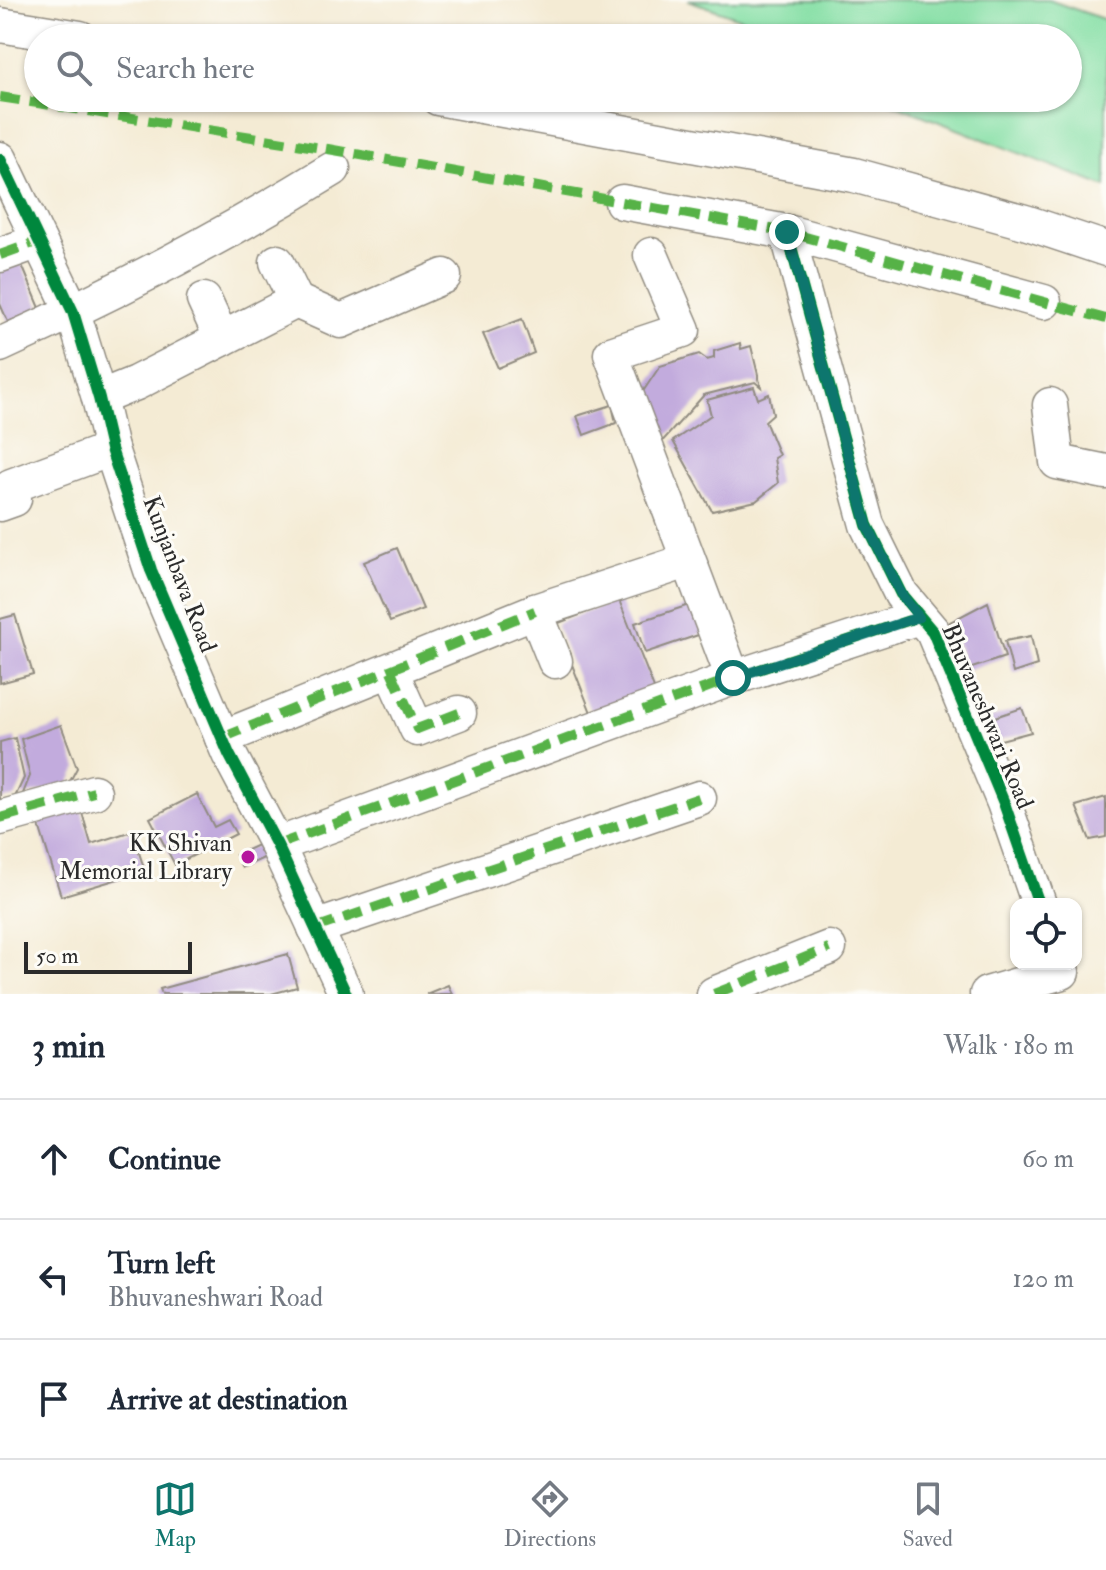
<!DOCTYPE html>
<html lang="en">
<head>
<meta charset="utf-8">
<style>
	body { margin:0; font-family:"IM FELL Double Pica",serif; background:#f2f2f3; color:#1f2937 }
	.controls { position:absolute; right:24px; bottom:24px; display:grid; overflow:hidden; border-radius:16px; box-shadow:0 2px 6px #0004 }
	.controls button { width:72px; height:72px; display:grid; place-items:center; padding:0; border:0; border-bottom:2px solid #e0e1e3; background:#fff; color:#1f2937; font:40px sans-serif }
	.scale { position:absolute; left:24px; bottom:20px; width:168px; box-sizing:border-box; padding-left:8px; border:4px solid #2b2b2b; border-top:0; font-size:22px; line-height:28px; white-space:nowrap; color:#2b2b2b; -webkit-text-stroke:6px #fdfcf7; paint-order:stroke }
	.stop { position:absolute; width:24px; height:24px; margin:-18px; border:6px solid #0f766e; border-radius:50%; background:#fff }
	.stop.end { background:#0f766e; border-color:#fff; box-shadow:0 2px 8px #0008 }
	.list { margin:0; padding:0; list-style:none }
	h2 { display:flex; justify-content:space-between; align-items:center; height:104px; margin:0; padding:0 32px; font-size:34px }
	h2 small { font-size:26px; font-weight:400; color:#747a83 }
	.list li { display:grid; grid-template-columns:52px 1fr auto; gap:24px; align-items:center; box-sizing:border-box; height:120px; padding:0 32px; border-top:2px solid #e0e1e3 }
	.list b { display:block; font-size:30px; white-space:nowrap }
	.list p { margin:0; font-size:26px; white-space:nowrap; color:#747a83 }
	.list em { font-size:26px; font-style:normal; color:#747a83 }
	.icon { flex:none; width:44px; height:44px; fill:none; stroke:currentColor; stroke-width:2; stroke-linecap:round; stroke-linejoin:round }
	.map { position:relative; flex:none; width:1106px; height:994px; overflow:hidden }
	.search { position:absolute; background:#fff; box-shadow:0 2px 6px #0004; left:24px; right:24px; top:24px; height:88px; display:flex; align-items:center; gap:20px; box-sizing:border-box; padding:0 28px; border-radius:44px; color:#747a83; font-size:30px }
	.sheet { height:464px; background:#fff }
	nav { display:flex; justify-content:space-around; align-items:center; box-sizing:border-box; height:112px; border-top:2px solid #e0e1e3; background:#fff; font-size:22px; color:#747a83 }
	nav a { display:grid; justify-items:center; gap:4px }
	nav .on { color:#0f766e }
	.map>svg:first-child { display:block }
	.green { fill:#85dfa5; stroke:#588568; stroke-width:2 }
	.building { fill:#c2abdd }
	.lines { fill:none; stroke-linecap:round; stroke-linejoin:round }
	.minor-casing { stroke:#908b80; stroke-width:37 }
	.minor { stroke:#fff; stroke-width:34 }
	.quiet { stroke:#56b246; stroke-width:10; stroke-dasharray:20 10; stroke-linecap:butt }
	.cycleway-casing { stroke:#fdfcf7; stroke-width:17 }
	.cycleway { stroke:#00873e; stroke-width:12 }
	.route { stroke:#0f766e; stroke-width:10 }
	.poi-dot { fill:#b5179e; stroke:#fdfcf7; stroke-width:3 }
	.labels { text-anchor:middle; stroke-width:6; stroke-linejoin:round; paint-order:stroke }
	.street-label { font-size:24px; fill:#2b2b2b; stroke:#fdfcf7 }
	.poi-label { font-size:24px; fill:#2b2b2b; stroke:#fdfcf7; text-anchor:end }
</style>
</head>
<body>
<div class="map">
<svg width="1106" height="994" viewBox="0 0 1106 994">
	<rect width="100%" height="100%" fill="#fdfcf7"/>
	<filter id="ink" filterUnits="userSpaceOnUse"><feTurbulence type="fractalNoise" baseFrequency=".0125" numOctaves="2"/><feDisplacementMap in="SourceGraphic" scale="16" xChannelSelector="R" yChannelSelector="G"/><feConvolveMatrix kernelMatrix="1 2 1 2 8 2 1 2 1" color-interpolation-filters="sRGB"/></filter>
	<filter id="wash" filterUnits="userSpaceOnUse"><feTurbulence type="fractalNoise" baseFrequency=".006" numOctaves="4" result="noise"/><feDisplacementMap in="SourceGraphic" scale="32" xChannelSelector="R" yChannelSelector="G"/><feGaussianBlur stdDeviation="1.8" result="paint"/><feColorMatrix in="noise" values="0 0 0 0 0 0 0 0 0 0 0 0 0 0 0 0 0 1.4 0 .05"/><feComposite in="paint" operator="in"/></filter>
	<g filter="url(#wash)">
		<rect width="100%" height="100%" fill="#f4ebd4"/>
		<path class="green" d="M688 0H1049L1106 20V187L878 98H1068V38H777L759 25Z"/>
		<g id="blocks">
			<g class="building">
				<path d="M19 258 40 308 8 322 0 304V267Z"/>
				<path d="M522 319 534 353 498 368 483 334Z"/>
				<path d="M740 343 741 349 751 346 761 387 755 382 704 395 659 445 638 399 660 366 699 354 707 360 714 358V351Z"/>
				<path d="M754 387 758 399 769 394 773 414 765 421 779 455 774 458 778 483 756 501 712 511 673 441 711 415 707 400Z"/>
				<path d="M612 405 616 423 584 435 577 416Z"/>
				<path d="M397 548 423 609 390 622 364 562Z"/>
				<path d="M619 600 655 691 592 715 556 624Z"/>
				<path d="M698 602 707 632 645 653 635 623Z"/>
				<path d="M988 602 1005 657 966 670 950 622Z"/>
				<path d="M15 615 33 674 0 683V619Z"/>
				<path d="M1031 636 1037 665 1013 673 1005 641Z"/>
				<path d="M1022 708 1031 732 997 741 989 719Z"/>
				<path d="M61 725 77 768 68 785 22 796 30 776 21 739Z"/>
				<path d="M15 738 24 778 15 797 0 800V742Z"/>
				<path d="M197 794 214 827 228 820 236 834 175 865 150 818Z"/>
				<path d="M1106 797V837L1090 840 1076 806Z"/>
				<path d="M81 809 91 844 132 831 145 871 61 896 38 822Z"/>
				<path d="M262 843 268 856 242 868 236 855Z"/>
				<path d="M288 954 297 987 271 994H162L160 989Z"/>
				<path d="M448 985 452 994H426Z"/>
			</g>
		</g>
	</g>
	<g filter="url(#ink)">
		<use href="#blocks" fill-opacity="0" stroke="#908b80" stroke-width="2"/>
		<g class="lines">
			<defs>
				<g id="minor">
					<path d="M0 25 80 38"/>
					<path d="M438 98 854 175 1025 222 1106 249"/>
					<path d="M0 159 73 312 99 398 111 449 151 570 229 754 277 845 346 994"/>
					<path d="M622 202 787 232 1044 302"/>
					<path d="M787 232 867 525 901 594 933 632 1004 803 1039 904"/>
					<path d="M0 255 39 241"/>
					<path d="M651 255 683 330 611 354 733 678"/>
					<path d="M277 262 296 301"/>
					<path d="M204 300 222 339"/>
					<path d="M0 345C115 293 226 235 333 169"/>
					<path d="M99 398 136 383 296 301 341 321 444 276"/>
					<path d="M1050 405 1057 462 1106 472"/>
					<path d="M0 504 14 499 11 486 111 449"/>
					<path d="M535 611 555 661"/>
					<path d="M391 671 417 729 459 713"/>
					<path d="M222 738 535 611 672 566"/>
					<path d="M0 818 94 792"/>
					<path d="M277 845 733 678 919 617"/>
					<path d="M315 928 699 798"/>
					<path d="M714 994 829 948"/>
					<path d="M987 994 1062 972"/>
				</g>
			</defs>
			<use href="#minor" class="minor-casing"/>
			<use href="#minor" class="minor"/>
			<g class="quiet">
				<path d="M0 97 328 149 787 232 1106 319"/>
				<path d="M0 255 39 241"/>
				<path d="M391 671 417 729 459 713"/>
				<path d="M222 738 535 611"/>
				<path d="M0 818 94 792"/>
				<path d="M277 845 733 678 919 617"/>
				<path d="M315 928 699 798"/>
				<path d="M714 994 829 948"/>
			</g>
			<defs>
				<g id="cycleway">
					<path d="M0 159 73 312 99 398 111 449 151 570 229 754 277 845 346 994"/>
					<path d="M787 232 867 525 901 594 933 632 1004 803 1039 904"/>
				</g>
			</defs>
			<use href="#cycleway" class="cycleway-casing"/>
			<use href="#cycleway" class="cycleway"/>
		</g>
	</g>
	<g class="lines" filter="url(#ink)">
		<path class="route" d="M733 678 919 617 901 594 867 525 787 232"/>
	</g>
	<circle class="poi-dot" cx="248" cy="857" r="8"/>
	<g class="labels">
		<g class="street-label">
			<text transform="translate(180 574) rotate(69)" y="8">Kunjanbava Road</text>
			<text transform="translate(988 716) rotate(67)" y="8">Bhuvaneshwari Road</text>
		</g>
		<g class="poi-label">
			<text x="232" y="851">KK Shivan<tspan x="232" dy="28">Memorial Library</tspan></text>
		</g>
	</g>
</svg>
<div class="controls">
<button><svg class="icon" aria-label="locate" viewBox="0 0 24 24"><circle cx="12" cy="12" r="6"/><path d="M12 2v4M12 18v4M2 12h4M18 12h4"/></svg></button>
</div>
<div class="scale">50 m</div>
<div class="stop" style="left:733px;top:678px"></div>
<div class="stop end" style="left:787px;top:232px"></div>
<div class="search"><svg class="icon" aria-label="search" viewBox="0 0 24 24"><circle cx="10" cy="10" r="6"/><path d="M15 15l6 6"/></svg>Search here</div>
</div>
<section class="sheet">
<h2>3 min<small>Walk · 180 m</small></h2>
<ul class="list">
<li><svg class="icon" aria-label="ahead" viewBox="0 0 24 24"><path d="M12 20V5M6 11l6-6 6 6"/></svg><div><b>Continue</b></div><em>60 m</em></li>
<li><svg class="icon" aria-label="left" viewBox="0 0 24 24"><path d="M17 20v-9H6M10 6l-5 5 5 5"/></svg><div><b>Turn left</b><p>Bhuvaneshwari Road</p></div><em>120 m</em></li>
<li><svg class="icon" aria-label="arrive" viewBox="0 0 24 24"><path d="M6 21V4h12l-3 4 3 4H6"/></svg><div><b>Arrive at destination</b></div></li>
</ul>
</section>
<nav>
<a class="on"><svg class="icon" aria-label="map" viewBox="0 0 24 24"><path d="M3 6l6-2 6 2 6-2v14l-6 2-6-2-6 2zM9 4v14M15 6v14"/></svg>Map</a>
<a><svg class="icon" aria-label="directions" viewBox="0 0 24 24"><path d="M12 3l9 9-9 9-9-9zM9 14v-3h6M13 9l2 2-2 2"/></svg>Directions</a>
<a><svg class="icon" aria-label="saved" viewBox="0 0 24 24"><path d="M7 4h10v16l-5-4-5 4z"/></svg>Saved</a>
</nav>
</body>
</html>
